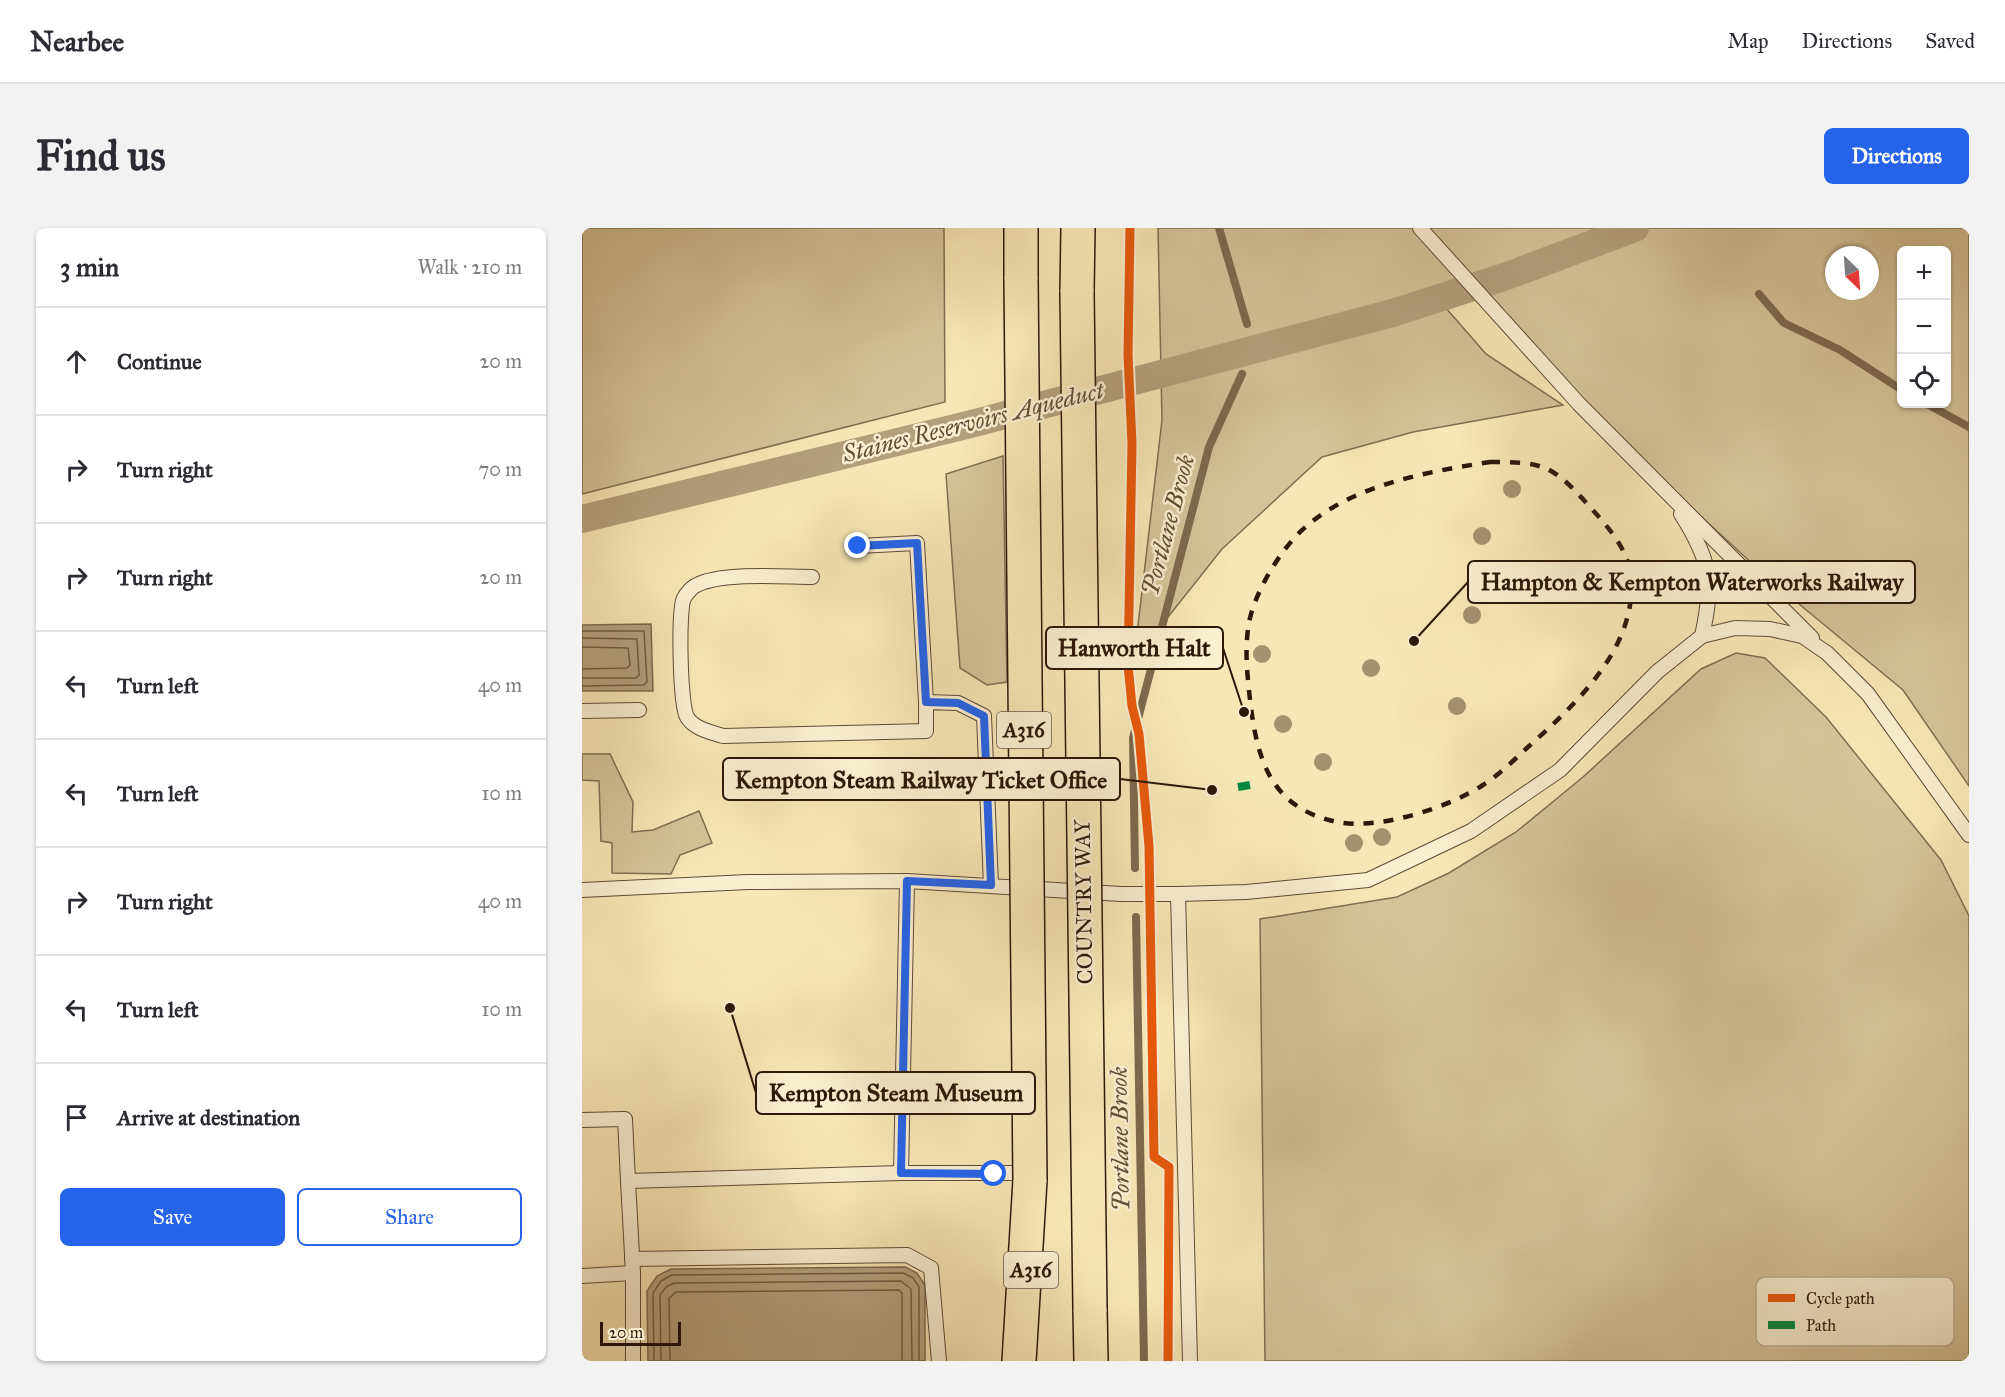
<!DOCTYPE html>
<html lang="en">
<head>
<meta charset="utf-8">
<style>
	body { margin:0; font-family:"IM FELL Great Primer",serif; background:#f2f2f3; color:#2b2b33 }
	.controls { position:absolute; right:18px; top:18px; display:grid; overflow:hidden; border-radius:9px; box-shadow:0 2px 4px #0004 }
	.controls button { width:54px; height:54px; display:grid; place-items:center; padding:0; border:0; border-bottom:2px solid #e1e1e2; background:#fff; color:#2b2b33; font:30px sans-serif }
	.compass { position:absolute; left:1243px; top:18px; width:54px; height:54px; border-radius:50%; background:#fff; box-shadow:0 2px 4px #0004; rotate:155deg }
	.scale { position:absolute; left:18px; bottom:15px; width:81px; box-sizing:border-box; padding-left:6px; border:3px solid #2c1709; border-top:0; font-size:16px; line-height:21px; white-space:nowrap; color:#2c1709; -webkit-text-stroke:4px #faefd0; paint-order:stroke }
	.stop { position:absolute; width:18px; height:18px; margin:-14px; border:4px solid #2563eb; border-radius:50%; background:#fff }
	.stop.end { background:#2563eb; border-color:#fff; box-shadow:0 2px 6px #0008 }
	.list { margin:0; padding:0; list-style:none }
	h2 { display:flex; justify-content:space-between; align-items:center; height:78px; margin:0; padding:0 24px; font-size:26px }
	h2 small { font-size:20px; font-weight:400; color:#7c7c81 }
	.list li { display:grid; grid-template-columns:39px 1fr auto; gap:18px; align-items:center; box-sizing:border-box; height:108px; padding:0 24px; border-top:2px solid #e1e1e2 }
	.list b { display:block; font-size:22px; white-space:nowrap }
	.list em { font-size:20px; font-style:normal; color:#7c7c81 }
	.actions { display:flex; gap:12px; padding:18px 24px }
	.actions a { flex:1; padding:14px 0; border:2px solid #2563eb; border-radius:9px; text-align:center; font-size:21px; color:#2563eb }
	.actions .main { background:#2563eb; color:#fff }
	.icon { flex:none; width:33px; height:33px; fill:none; stroke:currentColor; stroke-width:2; stroke-linecap:round; stroke-linejoin:round }
	.map { position:relative; flex:none; width:1387px; height:1133px; overflow:hidden; border-radius:9px }
	header { display:flex; align-items:center; gap:36px; box-sizing:border-box; height:84px; padding:0 30px; background:#fff; border-bottom:2px solid #e1e1e2 }
	header strong { font-size:28px }
	nav { display:flex; gap:33px; margin-inline-start:auto; font-size:21px }
	.intro { display:flex; align-items:center; justify-content:space-between; box-sizing:border-box; height:144px; padding:0 36px }
	h1 { margin:0; font-size:42px }
	.button { padding:15px 27px; border-radius:9px; background:#2563eb; color:#fff; font-size:21px; font-weight:700 }
	main { display:flex; gap:36px; padding:0 36px }
	aside { flex:1; background:#fff; border-radius:9px; box-shadow:0 2px 4px #0004 }
	.map>svg:first-child { display:block }
	.green { fill:#d5c499; stroke:#806e51; stroke-width:1.5; fill-rule:evenodd }
	.water { fill:#b3a07b; stroke:#7d694d; stroke-width:1.5 }
	.lines { fill:none; stroke-linecap:round; stroke-linejoin:round }
	.shore { stroke:#705c42; stroke-width:1.5 }
	.stream { stroke:#7d694d; stroke-width:8 }
	.canal { stroke:#b3a07b; stroke-width:28 }
	.lane-casing { stroke:#5f4b34; stroke-width:16 }
	.highway-casing { stroke:#2c1709; stroke-width:36 }
	.lane { stroke:#faefd0; stroke-width:14 }
	.highway { stroke:#f8e7b6; stroke-width:33 }
	.rail { stroke:#2c1709; stroke-width:4.5; stroke-dasharray:10 10; stroke-linecap:butt }
	.highway-bridge-casing { stroke:#2c1709; stroke-width:36; stroke-linecap:butt }
	.highway-bridge { stroke:#f8e7b6; stroke-width:33 }
	.quiet { stroke:#00873e; stroke-width:8; stroke-dasharray:15 8; stroke-linecap:butt }
	.cycleway-casing { stroke:#faefd0; stroke-width:13 }
	.cycleway { stroke:#e8590c; stroke-width:9 }
	.tree { fill:#a4916e }
	.route { stroke:#2563eb; stroke-width:8 }
	.labels { text-anchor:middle; stroke-width:5; stroke-linejoin:round; paint-order:stroke }
	.shield { fill:#faefd0; stroke:#6a5845; stroke-width:1.5 }
	.shield-label { font-size:21px; font-weight:bold; fill:#2c1709 }
	.street-label { font-size:22px; fill:#2c1709; stroke:#faefd0 }
	.water-label { font-size:24px; font-style:italic; fill:#624e37; stroke:#faefd0 }
	.key { fill:#faefd0; stroke:#bcae94; stroke-width:1.5 }
	.key-label { font-size:16px; fill:#2c1709 }
	.leader { fill:none; stroke:#2c1709; stroke-width:2 }
	.callout-dot { fill:#2c1709; stroke:#faefd0; stroke-width:2 }
	.callout { fill:#faefd0; stroke:#2c1709; stroke-width:2 }
	.callout-label { font-size:24px; text-anchor:middle; font-weight:bold; fill:#2c1709 }
</style>
</head>
<body>
<header>
<strong>Nearbee</strong>
<nav><a>Map</a><a>Directions</a><a>Saved</a></nav>
</header>
<div class="intro"><h1>Find us</h1><a class="button">Directions</a></div>
<main>
<aside>
<h2>3 min<small>Walk · 210 m</small></h2>
<ul class="list">
<li><svg class="icon" aria-label="ahead" viewBox="0 0 24 24"><path d="M12 20V5M6 11l6-6 6 6"/></svg><div><b>Continue</b></div><em>20 m</em></li>
<li><svg class="icon" aria-label="right" viewBox="0 0 24 24"><path d="M7 20v-9h11M14 6l5 5-5 5"/></svg><div><b>Turn right</b></div><em>70 m</em></li>
<li><svg class="icon" aria-label="right" viewBox="0 0 24 24"><path d="M7 20v-9h11M14 6l5 5-5 5"/></svg><div><b>Turn right</b></div><em>20 m</em></li>
<li><svg class="icon" aria-label="left" viewBox="0 0 24 24"><path d="M17 20v-9H6M10 6l-5 5 5 5"/></svg><div><b>Turn left</b></div><em>40 m</em></li>
<li><svg class="icon" aria-label="left" viewBox="0 0 24 24"><path d="M17 20v-9H6M10 6l-5 5 5 5"/></svg><div><b>Turn left</b></div><em>10 m</em></li>
<li><svg class="icon" aria-label="right" viewBox="0 0 24 24"><path d="M7 20v-9h11M14 6l5 5-5 5"/></svg><div><b>Turn right</b></div><em>40 m</em></li>
<li><svg class="icon" aria-label="left" viewBox="0 0 24 24"><path d="M17 20v-9H6M10 6l-5 5 5 5"/></svg><div><b>Turn left</b></div><em>10 m</em></li>
<li><svg class="icon" aria-label="arrive" viewBox="0 0 24 24"><path d="M6 21V4h12l-3 4 3 4H6"/></svg><div><b>Arrive at destination</b></div></li>
</ul>
<div class="actions"><a class="main">Save</a><a>Share</a></div>
</aside>
<div class="map">
<svg width="1387" height="1133" viewBox="0 0 1387 1133">
	<rect width="100%" height="100%" fill="#f8e7b6"/>
	<filter id="stains"><feTurbulence type="fractalNoise" baseFrequency=".00333" numOctaves="4"/><feColorMatrix values="0 0 0 0 .2 0 0 0 0 .09 0 0 0 0 .02 0 0 0 .5 -.17"/></filter>
	<radialGradient id="worn" r=".72"><stop offset=".6" stop-color="#630" stop-opacity="0"/><stop offset="1" stop-color="#630" stop-opacity=".3"/></radialGradient>
	<g class="green">
		<path d="M0 0H362L363 174 0 266Z"/>
		<path d="M576 0H1387V558L1321 462 1188 352 997 176 927 98 884 61 880 54 850 64 904 126 981 177 831 204 740 229 640 321 552 432 580 192ZM1320 22H1364V176H1320ZM1252 27H1288V63H1252Z"/>
		<path d="M421 228 425 454 405 457 378 440 364 246Z"/>
		<path d="M1154 425 1183 430 1244 489 1359 632 1387 688V1133H683L678 691 815 669 867 645 934 604 1001 549 1119 441Z"/>
		<path d="M0 526H28L51 574 50 604 71 602 117 583 130 615 98 627 89 646 30 645V615L19 613 17 553 0 552Z"/>
	</g>
	<g class="water">
		<path d="M69 396 71 463H0V397Z"/>
		<path d="M323 1039 335 1045 343 1057V1133H66L65 1063 75 1048 89 1041Z"/>
	</g>
	<g class="lines">
		<g class="shore">
			<path d="M0 403H62L65 454 62 457 0 458"/>
			<path d="M0 410 55 411 57 447 54 450H0"/>
			<path d="M0 419 46 420 48 437 45 440 0 441"/>
			<path d="M72 1133 71 1065 79 1053 90 1047 321 1045 331 1050 337 1059V1133"/>
			<path d="M79 1133 78 1067 84 1059 92 1055 319 1053 329 1061 330 1133"/>
			<path d="M88 1133 87 1070 94 1064 317 1062 320 1065V1133"/>
		</g>
		<g class="stream">
			<path d="M637 0 665 96"/>
			<path d="M1177 66 1202 95 1258 122 1320 162"/>
			<path d="M1345 176 1387 199"/>
			<path d="M553 640 551 510 627 219 660 146"/>
			<path d="M554 689 562 1133"/>
		</g>
		<path class="canal" d="M0 291 389 196 814 84 922 49 1053 0"/>
		<defs>
			<g id="lane">
				<path d="M838 0 997 176 1230 410"/>
				<path d="M1099 286C1129 333 1132 354 1120 408"/>
				<path d="M276 318 335 315 344 474"/>
				<path d="M230 349C201 349 140 344 115 357 111 358 104 366 102 370 96 382 98 477 105 489 112 501 129 504 141 508L344 503V474L376 475 402 488 409 657"/>
				<path d="M0 483 57 482"/>
				<path d="M0 662 166 654 325 653 539 666H596L664 664 786 652 889 603 978 542 1075 444 1120 408 1153 400 1188 401 1220 408 1245 425 1286 466 1387 607"/>
				<path d="M596 666 608 1133"/>
				<path d="M0 892 43 891 46 953 319 945 325 653"/>
				<path d="M319 945H432"/>
				<path d="M46 953 51 1045V1133"/>
				<path d="M50 1031 325 1027 349 1040 357 1133"/>
				<path d="M0 1048 51 1045"/>
			</g>
			<g id="highway">
				<path d="M439 51V0"/>
				<path d="M495 64 496 0"/>
				<path d="M508 1081 509 1133"/>
				<path d="M437 1133 448 952"/>
			</g>
		</defs>
		<use href="#lane" class="lane-casing"/>
		<use href="#highway" class="highway-casing"/>
		<use href="#lane" class="lane"/>
		<use href="#highway" class="highway"/>
		<path class="rail" d="M908 234C965 234 971 238 1009 280 1026 299 1047 322 1049 350 1055 420 993 477 946 519 932 532 917 547 901 557 866 580 797 602 755 594 688 580 675 531 668 472 665 444 662 417 668 390 675 361 697 325 718 304 767 257 844 244 908 234Z"/>
		<defs>
			<g id="highway-bridge">
				<path d="M439 51 448 952"/>
				<path d="M495 64 508 1081"/>
			</g>
		</defs>
		<use href="#highway-bridge" class="highway-bridge-casing"/>
		<use href="#highway-bridge" class="highway-bridge"/>
		<path class="quiet" d="M656 559 668 557"/>
		<defs>
			<path id="cycleway" d="M548 0 546 127 550 216 546 437 550 478 557 506 567 618 572 929 587 939 586 1133"/>
		</defs>
		<use href="#cycleway" class="cycleway-casing"/>
		<use href="#cycleway" class="cycleway"/>
	</g>
	<g class="tree">
		<circle cx="930" cy="261" r="9"/>
		<circle cx="900" cy="308" r="9"/>
		<circle cx="890" cy="387" r="9"/>
		<circle cx="680" cy="426" r="9"/>
		<circle cx="789" cy="440" r="9"/>
		<circle cx="875" cy="478" r="9"/>
		<circle cx="701" cy="496" r="9"/>
		<circle cx="741" cy="534" r="9"/>
		<circle cx="800" cy="609" r="9"/>
		<circle cx="772" cy="615" r="9"/>
	</g>
	<g class="lines">
		<path class="route" d="M276 318 335 315 344 474 376 475 402 488 409 657 325 653 319 945 412 946"/>
	</g>
	<g class="labels">
		<g class="shield">
			<rect x="415" y="484" width="54" height="36" rx="4.5"/>
			<rect x="422" y="1024" width="54" height="36" rx="4.5"/>
		</g>
		<g class="shield-label">
			<text x="442" y="509">A316</text>
			<text x="449" y="1049">A316</text>
		</g>
		<g class="street-label">
			<text transform="translate(501 674) rotate(-91)" y="8">COUNTRY WAY</text>
		</g>
		<g class="water-label">
			<text transform="translate(391 194) rotate(-14)" y="8">Staines Reservoirs Aqueduct</text>
			<text transform="translate(586 297) rotate(-75)" y="8">Portlane Brook</text>
			<text transform="translate(538 911) rotate(-91)" y="8">Portlane Brook</text>
		</g>
	</g>
	<rect x="1174" y="1049" width="198" height="69" rx="9" class="key"/>
	<rect x="1186" y="1066" width="27" height="8" fill="#e8590c"/>
	<rect x="1186" y="1093" width="27" height="8" fill="#00873e"/>
	<g class="key-label">
		<text x="1224" y="1076">Cycle path</text>
		<text x="1224" y="1103">Path</text>
	</g>
	<path class="leader" d="M832 413L886 354M662 484L641 420M630 562L538 551M148 780L174 865"/>
	<g class="callout-dot">
		<circle cx="832" cy="413" r="6"/>
		<circle cx="662" cy="484" r="6"/>
		<circle cx="630" cy="562" r="6"/>
		<circle cx="148" cy="780" r="6"/>
	</g>
	<g class="callout">
		<rect x="886" y="333" width="447" height="42" rx="6"/>
		<rect x="464" y="399" width="177" height="42" rx="6"/>
		<rect x="141" y="530" width="397" height="42" rx="6"/>
		<rect x="174" y="844" width="279" height="42" rx="6"/>
	</g>
	<g class="callout-label">
		<text x="1110" y="362">Hampton &amp; Kempton Waterworks Railway</text>
		<text x="552" y="428">Hanworth Halt</text>
		<text x="339" y="560">Kempton Steam Railway Ticket Office</text>
		<text x="314" y="873">Kempton Steam Museum</text>
	</g>
	<rect width="100%" height="100%" filter="url(#stains)"/>
	<rect width="100%" height="100%" fill="url(#worn)"/>
</svg>
<div class="controls">
<button>+</button>
<button>−</button>
<button><svg class="icon" aria-label="locate" viewBox="0 0 24 24"><circle cx="12" cy="12" r="6"/><path d="M12 2v4M12 18v4M2 12h4M18 12h4"/></svg></button>
</div>
<svg class="compass" viewBox="-18 -18 36 36"><path d="M0-13l5 13h-10z" fill="#e53935"/><path d="M0 13l5-13h-10z" fill="#7c7c81"/></svg>
<div class="scale">20 m</div>
<div class="stop" style="left:412px;top:946px"></div>
<div class="stop end" style="left:276px;top:318px"></div>
</div>
</main>
</body>
</html>
